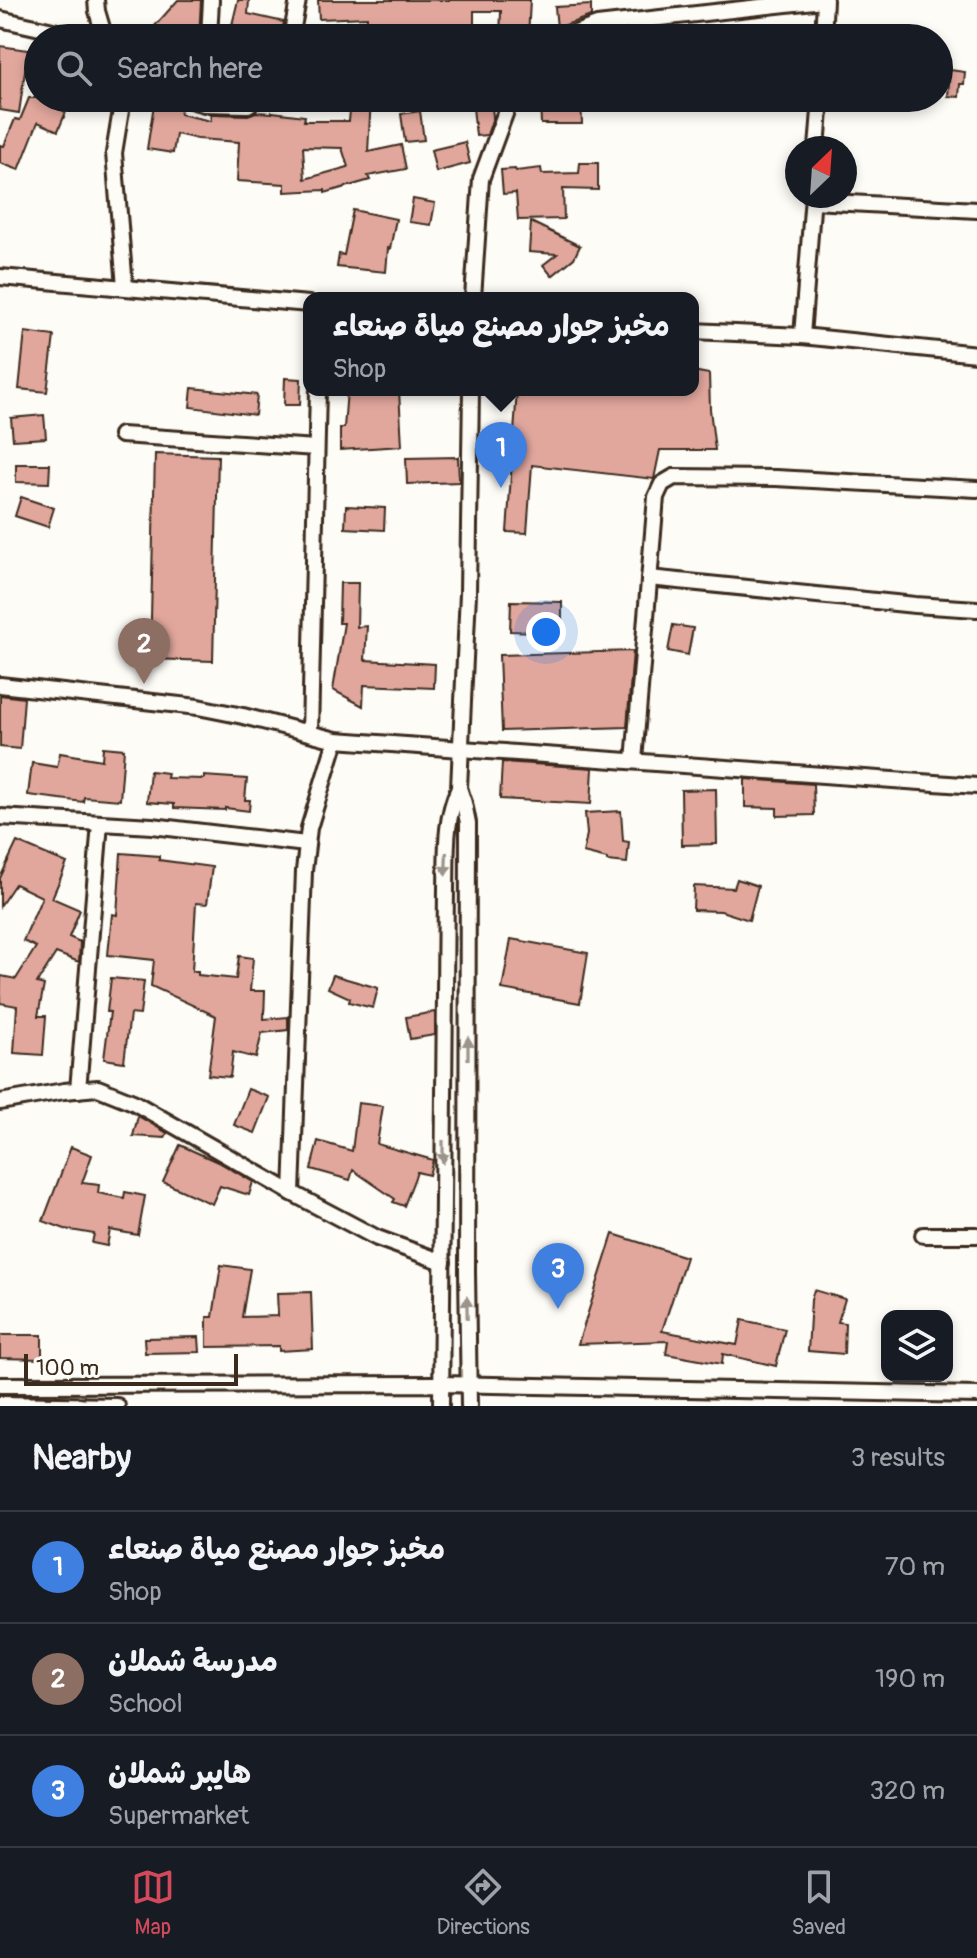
<!DOCTYPE html>
<html lang="en">
<head>
<meta charset="utf-8">
<style>
	body { margin:0; font-family:Pangolin,"Playpen Sans Arabic",sans-serif; background:#242831; color:#f1f3f6 }
	.controls { position:absolute; right:24px; bottom:24px; display:grid; overflow:hidden; border-radius:16px; box-shadow:0 4px 12px #0003 }
	.controls button { width:72px; height:72px; display:grid; place-items:center; padding:0; border:0; border-bottom:2px solid #363941; background:#171b24; color:#f1f3f6; font:40px sans-serif }
	.compass { position:absolute; left:785px; top:136px; width:72px; height:72px; border-radius:50%; background:#171b24; box-shadow:0 4px 12px #0003; rotate:25deg }
	.scale { position:absolute; left:24px; bottom:20px; width:214px; box-sizing:border-box; padding-left:8px; border:4px solid #3b2a1e; border-top:0; font-size:22px; line-height:28px; white-space:nowrap; color:#3b2a1e; -webkit-text-stroke:6px #fdfcf7; paint-order:stroke }
	.you { position:absolute; left:546px; top:632px; width:28px; height:28px; margin:-20px; border:6px solid #fff; border-radius:50%; background:#1a73e8; box-shadow:0 0 0 12px #1a73e833 }
	.badge { display:grid; place-items:center; width:52px; height:52px; border-radius:50%; background:#d1495b; color:#fff; font-size:26px; font-weight:700 }
	.pin { position:absolute; translate:-50% -66px; filter:drop-shadow(0 2px 4px #0008) }
	.pin::after { content:''; position:absolute; top:42px; width:28px; height:24px; background:inherit; clip-path:polygon(0 0,100% 0,50% 100%) }
	.popup { position:absolute; left:303px; top:292px; width:396px; height:104px; box-sizing:border-box; display:grid; place-content:center; border-radius:16px; background:#171b24; filter:drop-shadow(0 2px 6px #0005); font-size:26px; white-space:nowrap; color:#9ea1a6 }
	.popup b { font-size:30px; color:#f1f3f6 }
	.popup::after { content:''; position:absolute; left:50%; top:100%; margin-left:-16px; border:16px solid transparent; border-top-color:#171b24 }
	.list { margin:0; padding:0; list-style:none }
	h2 { display:flex; justify-content:space-between; align-items:center; height:104px; margin:0; padding:0 32px; font-size:34px }
	h2 small { font-size:26px; font-weight:400; color:#9ea1a6 }
	.list li { display:grid; grid-template-columns:52px 1fr auto; gap:24px; align-items:center; box-sizing:border-box; height:112px; padding:0 32px; border-top:2px solid #363941 }
	.list b { display:block; font-size:30px; white-space:nowrap }
	.list p { margin:0; font-size:26px; white-space:nowrap; color:#9ea1a6 }
	.list em { font-size:26px; font-style:normal; color:#9ea1a6 }
	.icon { flex:none; width:44px; height:44px; fill:none; stroke:currentColor; stroke-width:2; stroke-linecap:round; stroke-linejoin:round }
	.map { position:relative; flex:none; width:977px; height:1406px; overflow:hidden }
	.search { position:absolute; background:#171b24; box-shadow:0 4px 12px #0003; left:24px; right:24px; top:24px; height:88px; display:flex; align-items:center; gap:20px; box-sizing:border-box; padding:0 28px; border-radius:44px; color:#9ea1a6; font-size:30px }
	.sheet { height:440px; background:#171b24 }
	nav { display:flex; justify-content:space-around; align-items:center; box-sizing:border-box; height:112px; border-top:2px solid #363941; background:#171b24; font-size:22px; color:#9ea1a6 }
	nav a { display:grid; justify-items:center; gap:4px }
	nav .on { color:#d1495b }
	.map>svg:first-child { display:block }
	.building { fill:#e1a79d; stroke:#3b2a1e; stroke-width:2; fill-rule:evenodd }
	.lines { fill:none; stroke-linecap:round; stroke-linejoin:round }
	.minor-casing { stroke:#3b2a1e; stroke-width:20 }
	.minor { stroke:#fdfcf7; stroke-width:14 }
	.oneway { fill:#9c938a }
</style>
</head>
<body>
<div class="map">
<svg width="977" height="1406" viewBox="0 0 977 1406">
	<rect width="100%" height="100%" fill="#fdfcf7"/>
	<filter id="ink" filterUnits="userSpaceOnUse"><feTurbulence type="fractalNoise" baseFrequency=".0125" numOctaves="2"/><feDisplacementMap in="SourceGraphic" scale="16" xChannelSelector="R" yChannelSelector="G"/><feConvolveMatrix kernelMatrix="1 2 1 2 8 2 1 2 1" color-interpolation-filters="sRGB"/></filter>
	<g filter="url(#ink)">
		<g class="building">
			<path d="M178 0H201L199 38H144Z"/>
			<path d="M238 0H249L248 14 284 22 281 38H239L243 27 232 25Z"/>
			<path d="M318 0H530L528 38H500L501 11H474V38H367V17L319 19Z"/>
			<path d="M591 5V16L557 28 555 7Z"/>
			<path d="M0 46 28 50 19 113 0 110Z"/>
			<path d="M950 70 965 72 964 84H960L959 97 948 96Z"/>
			<path d="M29 98H44V102L66 112 58 131 38 122 19 170 0 163V145L4 146 15 119 20 120Z"/>
			<path d="M155 98H173L175 104 181 108 180 114 211 121V114L248 115 256 112 272 113V112L305 116 304 121H349L350 111H356L354 98H371L368 152 401 145 406 169 368 176 370 180 325 193V190L285 192V184L237 181 239 142 198 139 176 134 173 153 147 149ZM303 147 342 148 348 167 305 179Z"/>
			<path d="M472 98H491L493 117 487 135 476 136Z"/>
			<path d="M540 98H581L582 124H541Z"/>
			<path d="M420 111 424 140 405 142 401 114Z"/>
			<path d="M465 142 470 163 436 172 431 150Z"/>
			<path d="M580 163H598V190L563 189 564 219 518 220 516 193 503 194 501 170 515 169 516 171 541 168 542 174 579 173Z"/>
			<path d="M413 199 435 203 431 225 409 222Z"/>
			<path d="M353 210 396 219 390 249 388 248 386 272 337 267 339 254 344 255Z"/>
			<path d="M531 222 580 246 574 258 552 276 543 265 557 254 529 252Z"/>
			<path d="M25 332 54 336 47 392 19 389Z"/>
			<path d="M693 371 709 374 710 409 715 450H660L654 479 532 465 527 533 507 532 517 390H693Z"/>
			<path d="M285 378 301 379 300 405H284Z"/>
			<path d="M192 388 257 395 255 415 190 407Z"/>
			<path d="M347 390H399L402 446 340 450V428H344Z"/>
			<path d="M44 415 46 438 13 440 11 418Z"/>
			<path d="M155 454 218 456 213 661 150 659Z"/>
			<path d="M458 457 459 482 407 484 406 458Z"/>
			<path d="M16 464H50L49 483 16 482Z"/>
			<path d="M21 497 54 508 48 527 15 516Z"/>
			<path d="M346 506 385 508 384 530 345 528Z"/>
			<path d="M340 583H358L357 627 367 626 365 660 435 664 434 688 364 685 363 706 333 690 344 623H339Z"/>
			<path d="M511 601 562 602V633L510 631Z"/>
			<path d="M673 625 693 628 688 655 668 651Z"/>
			<path d="M633 651 627 727 502 731 499 655Z"/>
			<path d="M0 695 24 698 20 749 0 747Z"/>
			<path d="M103 747 124 749 120 800 84 797 83 802 28 795 32 763 57 767 60 753 102 760Z"/>
			<path d="M502 762 593 768 591 804 500 799Z"/>
			<path d="M150 771 168 773 167 778 204 779V776L247 779 245 800H250L249 811 225 808V810L174 808V804L147 802Z"/>
			<path d="M745 779 813 784 814 815 777 816V808L745 807Z"/>
			<path d="M716 789 717 844 682 845 681 790Z"/>
			<path d="M621 811 623 841 629 842 627 863 607 861V859L583 853 587 834 585 813Z"/>
			<path d="M17 842 67 863 52 898 80 910 69 937 80 942 79 962 56 953 37 983 44 985 38 1016H46L43 1055 14 1053 17 1006 0 1003 1 976 16 979 36 947 23 941 42 897 15 884 0 906V878Z"/>
			<path d="M121 853 159 856V860L212 867 207 904 196 903 192 971H198V975L236 979 239 956 253 958 250 991H265L264 1019 288 1017V1030L262 1033 256 1058 233 1052 230 1077 208 1075 216 1016 151 986 154 960 108 955 112 914 117 915Z"/>
			<path d="M737 879 758 886 749 920 721 911 693 910 694 886 734 888Z"/>
			<path d="M511 939 588 953 580 1003 502 989Z"/>
			<path d="M333 975 378 988 373 1008 349 1002 350 998 328 988Z"/>
			<path d="M111 978 144 981 140 1015 130 1014 124 1062 104 1059 110 1012H107Z"/>
			<path d="M435 1012V1035L410 1039 406 1017Z"/>
			<path d="M248 1089 269 1097 255 1133 234 1125Z"/>
			<path d="M358 1103 383 1106 377 1144 433 1160 429 1175 417 1172 404 1206 393 1202 395 1199 353 1170 350 1180 311 1169 318 1141 352 1151Z"/>
			<path d="M138 1116 167 1133 165 1138 133 1136Z"/>
			<path d="M180 1145 222 1164 253 1182 249 1195 220 1186 212 1204 163 1182Z"/>
			<path d="M71 1147 92 1155 82 1183 99 1185 98 1193 124 1198 125 1192 145 1196 138 1235 110 1230 107 1246 92 1243 94 1234 65 1229 43 1221Z"/>
			<path d="M613 1234 686 1257 662 1331 737 1345 742 1320 785 1329 776 1366 723 1354 722 1364 666 1354 668 1341 578 1344Z"/>
			<path d="M221 1265 250 1269 242 1317 278 1316 277 1293 311 1292 313 1349 279 1351V1346L207 1347V1317H213Z"/>
			<path d="M814 1290 845 1299 838 1322 845 1323 844 1354 808 1351 811 1300Z"/>
			<path d="M0 1335H42V1359L0 1358Z"/>
			<path d="M199 1337 200 1352 145 1353 144 1338Z"/>
		</g>
		<g class="lines">
			<defs>
				<g id="minor">
					<path d="M96 0 97 11 105 38"/>
					<path d="M0 19 84 38"/>
					<path d="M209 38 211 0"/>
					<path d="M291 38 298 0"/>
					<path d="M562 38 597 25 823 0"/>
					<path d="M823 38 825 0"/>
					<path d="M123 98 114 153 125 287"/>
					<path d="M183 98 204 104 248 105 258 98"/>
					<path d="M817 148 821 98"/>
					<path d="M813 201 977 210"/>
					<path d="M0 277 309 304"/>
					<path d="M473 298 481 179 509 103 519 98"/>
					<path d="M693 331 802 336 977 354"/>
					<path d="M802 336 813 196"/>
					<path d="M121 435 316 448"/>
					<path d="M649 578 915 605 977 609"/>
					<path d="M0 685 198 707 243 716 336 740 977 786"/>
					<path d="M310 733 318 390"/>
					<path d="M634 761 656 497 662 484 674 477 776 478 977 489"/>
					<path d="M459 788 464 803 468 823 467 1272 469 1406"/>
					<path d="M0 817 152 826 306 844"/>
					<path d="M78 1090 100 823"/>
					<path d="M0 1102 64 1091 98 1088 133 1102 292 1193 377 1238 443 1262"/>
					<path d="M292 1193 304 871 309 828 336 740"/>
					<path d="M923 1235H977"/>
					<path d="M0 1385 441 1384 977 1395"/>
					<path d="M0 1404 117 1406"/>
					<path d="M441 1406 446 888C447 854 444 820 459 788L468 593 471 390"/>
				</g>
			</defs>
			<use href="#minor" class="minor-casing"/>
			<use href="#minor" class="minor"/>
		</g>
		<defs><path id="oneway-solid" d="M-6-.8H1V-3.2L6.5 0L1 3.2V.8H-6Z" transform="scale(2)"/></defs>
		<g class="oneway">
			<use href="#oneway-solid" transform="translate(446 864) rotate(92)"/>
			<use href="#oneway-solid" transform="translate(468 1048) rotate(-90)"/>
			<use href="#oneway-solid" transform="translate(443 1152) rotate(90)"/>
			<use href="#oneway-solid" transform="translate(467 1308) rotate(-91)"/>
		</g>
	</g>
</svg>
<div class="controls">
<button><svg class="icon" aria-label="layers" viewBox="0 0 24 24"><path d="M12 4l9 5-9 5-9-5zM3 14l9 5 9-5"/></svg></button>
</div>
<svg class="compass" viewBox="-18 -18 36 36"><path d="M0-13l5 13h-10z" fill="#e53935"/><path d="M0 13l5-13h-10z" fill="#9ea1a6"/></svg>
<div class="scale">100 m</div>
<div class="you"></div>
<div class="pin badge" style="left:501px;top:488px;background:#3f7fe0">1</div>
<div class="popup"><b>مخبز جوار مصنع مياة صنعاء</b>Shop</div>
<div class="pin badge" style="left:144px;top:684px;background:#8d6e63">2</div>
<div class="pin badge" style="left:558px;top:1309px;background:#3f7fe0">3</div>
<div class="search"><svg class="icon" aria-label="search" viewBox="0 0 24 24"><circle cx="10" cy="10" r="6"/><path d="M15 15l6 6"/></svg>Search here</div>
</div>
<section class="sheet">
<h2>Nearby<small>3 results</small></h2>
<ul class="list">
<li><span class="badge" style="background:#3f7fe0">1</span><div><b>مخبز جوار مصنع مياة صنعاء</b><p>Shop</p></div><em>70 m</em></li>
<li><span class="badge" style="background:#8d6e63">2</span><div><b>مدرسة شملان</b><p>School</p></div><em>190 m</em></li>
<li><span class="badge" style="background:#3f7fe0">3</span><div><b>هايبر شملان</b><p>Supermarket</p></div><em>320 m</em></li>
</ul>
</section>
<nav>
<a class="on"><svg class="icon" aria-label="map" viewBox="0 0 24 24"><path d="M3 6l6-2 6 2 6-2v14l-6 2-6-2-6 2zM9 4v14M15 6v14"/></svg>Map</a>
<a><svg class="icon" aria-label="directions" viewBox="0 0 24 24"><path d="M12 3l9 9-9 9-9-9zM9 14v-3h6M13 9l2 2-2 2"/></svg>Directions</a>
<a><svg class="icon" aria-label="saved" viewBox="0 0 24 24"><path d="M7 4h10v16l-5-4-5 4z"/></svg>Saved</a>
</nav>
</body>
</html>
